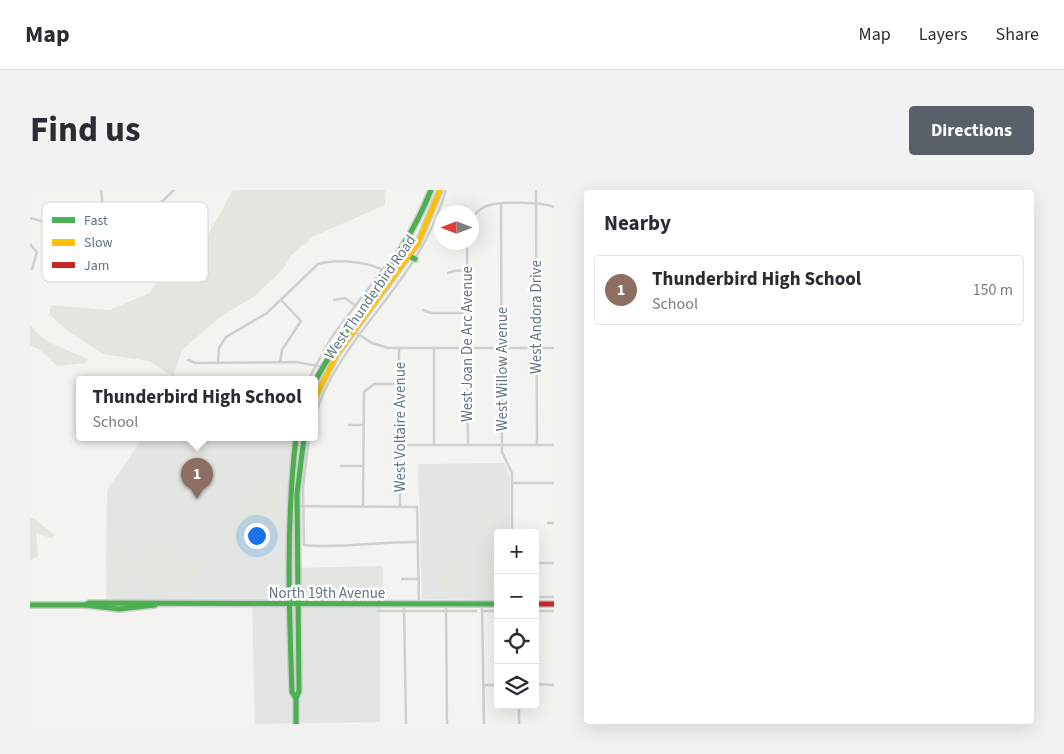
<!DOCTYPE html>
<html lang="en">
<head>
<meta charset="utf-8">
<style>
	body { margin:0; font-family:"Source Sans 3",sans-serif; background:#f2f2f3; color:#2b2b33 }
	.controls { position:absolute; right:15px; bottom:15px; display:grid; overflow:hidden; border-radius:5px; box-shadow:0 5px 20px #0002 }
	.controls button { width:45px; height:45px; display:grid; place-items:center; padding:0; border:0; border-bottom:1px solid #e1e1e2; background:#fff; color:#2b2b33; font:25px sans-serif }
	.compass { position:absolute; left:404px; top:15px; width:45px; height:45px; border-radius:50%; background:#fff; box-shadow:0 5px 20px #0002; rotate:270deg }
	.you { position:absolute; left:226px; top:345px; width:18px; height:18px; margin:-12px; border:4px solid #fff; border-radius:50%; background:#1a73e8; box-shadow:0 0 0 8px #1a73e833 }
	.badge { display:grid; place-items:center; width:32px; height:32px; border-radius:50%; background:#5a6069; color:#fff; font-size:16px; font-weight:700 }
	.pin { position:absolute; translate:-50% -41px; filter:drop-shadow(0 1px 2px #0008) }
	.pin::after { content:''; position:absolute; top:26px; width:18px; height:15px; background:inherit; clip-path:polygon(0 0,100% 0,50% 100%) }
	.popup { position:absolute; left:46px; top:186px; width:242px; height:65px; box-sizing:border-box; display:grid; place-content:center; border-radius:5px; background:#fff; filter:drop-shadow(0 1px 4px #0005); font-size:16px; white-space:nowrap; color:#7c7c81 }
	.popup b { font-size:19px; color:#2b2b33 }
	.popup::after { content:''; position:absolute; left:50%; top:100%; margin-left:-10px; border:10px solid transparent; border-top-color:#fff }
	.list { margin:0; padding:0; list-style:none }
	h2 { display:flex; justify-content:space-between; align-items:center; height:65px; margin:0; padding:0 20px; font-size:21px }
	h2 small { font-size:16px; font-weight:400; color:#7c7c81 }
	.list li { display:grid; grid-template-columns:32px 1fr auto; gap:15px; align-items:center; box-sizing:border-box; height:70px; margin:0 10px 10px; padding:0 10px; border:1px solid #e1e1e2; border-radius:5px }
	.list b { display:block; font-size:19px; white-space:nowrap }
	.list p { margin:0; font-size:16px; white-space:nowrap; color:#7c7c81 }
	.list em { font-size:16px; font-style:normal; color:#7c7c81 }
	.icon { flex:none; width:28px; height:28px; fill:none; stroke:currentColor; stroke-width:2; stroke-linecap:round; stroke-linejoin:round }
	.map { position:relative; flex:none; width:524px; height:534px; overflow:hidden; border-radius:5px }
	header { display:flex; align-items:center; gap:30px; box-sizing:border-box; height:70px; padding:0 25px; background:#fff; border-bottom:1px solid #e1e1e2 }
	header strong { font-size:24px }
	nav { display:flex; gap:28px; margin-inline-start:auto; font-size:18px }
	.intro { display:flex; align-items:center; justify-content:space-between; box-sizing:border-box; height:120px; padding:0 30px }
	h1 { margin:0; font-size:35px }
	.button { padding:12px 22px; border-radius:5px; background:#5a6069; color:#fff; font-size:18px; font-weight:700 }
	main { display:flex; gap:30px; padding:0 30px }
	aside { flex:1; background:#fff; border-radius:5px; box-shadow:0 5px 20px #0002 }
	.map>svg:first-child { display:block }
	.built { fill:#e3e5e3 }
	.green { fill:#e2e6de; fill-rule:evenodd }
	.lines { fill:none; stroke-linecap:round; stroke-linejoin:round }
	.fast-casing { stroke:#ced0d0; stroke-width:8 }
	.slow-casing { stroke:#ced0d0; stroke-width:8 }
	.jam-casing { stroke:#ced0d0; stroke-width:8 }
	.street { stroke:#cecfd0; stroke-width:2.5 }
	.fast { stroke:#4caf50; stroke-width:5 }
	.slow { stroke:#ffc107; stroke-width:5 }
	.jam { stroke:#c62828; stroke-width:5 }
	.labels { text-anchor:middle; stroke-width:5; stroke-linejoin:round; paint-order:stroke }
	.street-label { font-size:15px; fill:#607584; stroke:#fff }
	.key { fill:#fff; stroke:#cfd6da; stroke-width:1 }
	.key-label { font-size:14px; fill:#607584 }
</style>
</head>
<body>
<header>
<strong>Map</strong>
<nav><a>Map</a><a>Layers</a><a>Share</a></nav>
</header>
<div class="intro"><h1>Find us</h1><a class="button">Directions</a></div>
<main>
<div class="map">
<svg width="524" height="534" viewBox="0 0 524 534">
	<rect width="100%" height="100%" fill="#f3f3f0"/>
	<g class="built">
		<path d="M113 248H264L258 287V343H264V378L353 376V410L350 424V532L225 534 222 415H192V410H76L77 300Z"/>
		<path d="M475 273 480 289V343H468V410L392 409 388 274Z"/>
	</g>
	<g class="green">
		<path d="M203 0H355V15L282 47 275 55H272L261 66 253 79 225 106 190 127 152 160 143 186 119 171 73 164 39 142 19 124 21 115 80 120 119 103 137 77 178 45Z"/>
		<path d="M0 135C14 154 37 159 58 169L55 173 27 176 10 160 0 155Z"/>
		<path d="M240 287H254L253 335 249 339 201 336C200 311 217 293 240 287Z"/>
		<path d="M456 318 467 322 460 342 449 338Z"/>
		<path d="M0 328 4 329 25 345 21 348 6 343 8 366 0 371Z"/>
		<path d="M99 351V406H83L82 352Z"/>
		<path d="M181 357C181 365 189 370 188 379 187 408 133 399 113 399 113 391 104 387 105 377 105 369 113 365 112 358ZM171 362C186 368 188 384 174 393L123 394 115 391 111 386 118 385 119 392 118 368V372H111L120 363Z"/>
		<path d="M122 365H171V392L122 393Z"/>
		<path d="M445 366H468V399H446Z"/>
		<path d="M437 373 438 403H415L412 399 411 374Z"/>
	</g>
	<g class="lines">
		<defs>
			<g id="fast">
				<path d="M372 62 385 69"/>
				<path d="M284 193C320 126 373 71 401 0"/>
				<path d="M266 248C256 332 259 417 262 502L266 508V534"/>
				<path d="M0 415H55L59 413 468 414"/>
				<path d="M55 415 89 419 125 415"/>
				<path d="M266 508 269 501 267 304 274 248"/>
			</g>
			<path id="slow" d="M284 210 307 164 388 53 410 0"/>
			<path id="jam" d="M505 414H524"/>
		</defs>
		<use href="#fast" class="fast-casing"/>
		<use href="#slow" class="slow-casing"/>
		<use href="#jam" class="jam-casing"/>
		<g class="street">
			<path d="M71 0 74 26 88 36"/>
			<path d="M506 0 507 255"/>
			<path d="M471 14 472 262 482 283V343"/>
			<path d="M0 28 11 31"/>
			<path d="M442 29C445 23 450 19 456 16 469 11 512 12 524 17"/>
			<path d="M11 31 44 56 46 65 45 87 50 91 57 87 84 39 95 31 124 19 144 0"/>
			<path d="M437 52 438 255"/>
			<path d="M0 54 7 62 2 79"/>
			<path d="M418 83 424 81 437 80"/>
			<path d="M304 110 315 108 326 116"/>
			<path d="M393 120 401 123H437"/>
			<path d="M317 137 342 153 358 158H524"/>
			<path d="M369 158 370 316"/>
			<path d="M404 158V254"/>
			<path d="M158 170 165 173 266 172 288 176 298 180"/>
			<path d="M250 172 252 160 271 131 251 110"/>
			<path d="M188 173 189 158 196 147 237 123 288 74C309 68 347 72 364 87"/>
			<path d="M278 190 301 148 365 63"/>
			<path d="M284 228C304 165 347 127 382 73 397 51 408 26 416 0"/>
			<path d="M319 235H333"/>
			<path d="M279 248 273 298 274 355C312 359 350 351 388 352"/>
			<path d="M370 255H524"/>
			<path d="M311 276H333"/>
			<path d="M482 293H524"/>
			<path d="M260 316 387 317 389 414"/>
			<path d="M333 316 334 202 344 194H369"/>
			<path d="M518 333H524"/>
			<path d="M505 373H524"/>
			<path d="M372 389H389"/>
			<path d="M505 407H524"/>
			<path d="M452 414 454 534"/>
			<path d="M374 415 376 534"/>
			<path d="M416 415 417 534"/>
			<path d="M348 421H446"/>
			<path d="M452 421H468"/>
			<path d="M505 421H524"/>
			<path d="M505 494 524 495"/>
			<path d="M453 495H468"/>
			<path d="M489 515V534"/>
		</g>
		<use href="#fast" class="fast"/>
		<use href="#slow" class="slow"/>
		<use href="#jam" class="jam"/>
	</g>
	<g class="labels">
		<g class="street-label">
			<text transform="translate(340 107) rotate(-55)" y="5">West Thunderbird Road</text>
			<text transform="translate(506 127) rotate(-90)" y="5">West Andora Drive</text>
			<text transform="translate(437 154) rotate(-90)" y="5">West Joan De Arc Avenue</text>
			<text transform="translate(472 179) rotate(-90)" y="5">West Willow Avenue</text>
			<text transform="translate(370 237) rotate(-90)" y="5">West Voltaire Avenue</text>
			<text x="297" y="408">North 19th Avenue</text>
		</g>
	</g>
	<rect x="12" y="12" width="166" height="80" rx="8" class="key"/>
	<rect x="22" y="27" width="23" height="6" fill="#4caf50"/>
	<rect x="22" y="49" width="23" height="7" fill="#ffc107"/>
	<rect x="22" y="72" width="23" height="6" fill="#c62828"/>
	<g class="key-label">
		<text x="54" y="35">Fast</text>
		<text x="54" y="57">Slow</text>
		<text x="54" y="80">Jam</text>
	</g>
</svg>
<div class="controls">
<button>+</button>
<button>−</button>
<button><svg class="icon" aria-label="locate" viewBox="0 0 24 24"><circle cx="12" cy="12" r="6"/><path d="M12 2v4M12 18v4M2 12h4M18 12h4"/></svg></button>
<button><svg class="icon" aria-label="layers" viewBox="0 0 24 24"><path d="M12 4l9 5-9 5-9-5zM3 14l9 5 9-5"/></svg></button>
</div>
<svg class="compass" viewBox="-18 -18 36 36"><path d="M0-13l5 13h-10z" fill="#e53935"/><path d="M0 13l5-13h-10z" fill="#7c7c81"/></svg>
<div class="you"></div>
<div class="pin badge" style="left:167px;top:309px;background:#8d6e63">1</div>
<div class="popup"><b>Thunderbird High School</b>School</div>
</div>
<aside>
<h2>Nearby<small></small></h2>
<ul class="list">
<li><span class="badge" style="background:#8d6e63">1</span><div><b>Thunderbird High School</b><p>School</p></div><em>150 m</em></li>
</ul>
</aside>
</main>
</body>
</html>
